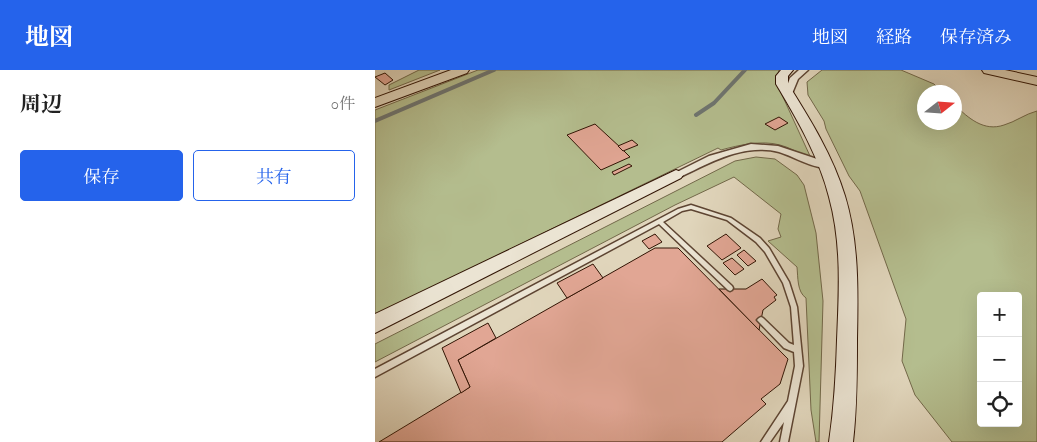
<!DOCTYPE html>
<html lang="ja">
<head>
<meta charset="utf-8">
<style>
	body { margin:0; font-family:"IM FELL Double Pica","Noto Serif JP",serif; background:#f2f2f2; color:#222 }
	.controls { position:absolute; right:15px; bottom:15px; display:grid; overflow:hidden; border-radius:5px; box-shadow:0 5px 20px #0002 }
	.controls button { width:45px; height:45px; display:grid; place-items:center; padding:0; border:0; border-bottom:1px solid #e0e0e0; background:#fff; color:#222; font:25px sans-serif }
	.compass { position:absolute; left:542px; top:15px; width:45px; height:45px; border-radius:50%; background:#fff; box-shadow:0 5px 20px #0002; rotate:73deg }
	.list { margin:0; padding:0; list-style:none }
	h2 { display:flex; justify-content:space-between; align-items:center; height:65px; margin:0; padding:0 20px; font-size:21px }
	h2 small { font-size:16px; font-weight:400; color:#767676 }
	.actions { display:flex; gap:10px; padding:15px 20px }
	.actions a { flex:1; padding:11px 0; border:1px solid #2563eb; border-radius:5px; text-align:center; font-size:18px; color:#2563eb }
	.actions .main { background:#2563eb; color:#fff }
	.icon { flex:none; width:28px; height:28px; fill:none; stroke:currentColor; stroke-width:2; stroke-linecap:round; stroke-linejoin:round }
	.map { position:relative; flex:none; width:662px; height:372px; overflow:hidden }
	header { display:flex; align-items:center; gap:30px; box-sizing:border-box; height:70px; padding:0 25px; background:#2563eb; color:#fff }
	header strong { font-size:24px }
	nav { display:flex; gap:28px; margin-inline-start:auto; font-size:18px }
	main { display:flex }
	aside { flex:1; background:#fff }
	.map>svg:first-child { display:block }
	.green { fill:#b4bd8e; stroke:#726849; fill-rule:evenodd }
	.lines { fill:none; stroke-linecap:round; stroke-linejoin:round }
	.stream { stroke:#6e7571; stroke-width:4 }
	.building { fill:#e1a694; stroke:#311404 }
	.lane-casing { stroke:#5d4432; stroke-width:3 }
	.street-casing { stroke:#5d4432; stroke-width:3 }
	.secondary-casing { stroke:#311404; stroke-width:2 }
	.primary-casing { stroke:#311404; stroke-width:2 }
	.lane { fill:#ebe4d3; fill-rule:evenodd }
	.street { fill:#ebe4d3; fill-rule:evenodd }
	.secondary { fill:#ebe4d3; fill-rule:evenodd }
	.primary { fill:#e0d5bb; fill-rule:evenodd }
</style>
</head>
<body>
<header>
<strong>地図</strong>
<nav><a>地図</a><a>経路</a><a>保存済み</a></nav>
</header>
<main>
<aside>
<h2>周辺<small>0件</small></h2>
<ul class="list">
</ul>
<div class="actions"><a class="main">保存</a><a>共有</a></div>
</aside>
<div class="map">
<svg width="662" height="372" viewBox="0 0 662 372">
	<rect width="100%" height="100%" fill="#e0d5bb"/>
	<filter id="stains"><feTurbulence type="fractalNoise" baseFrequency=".004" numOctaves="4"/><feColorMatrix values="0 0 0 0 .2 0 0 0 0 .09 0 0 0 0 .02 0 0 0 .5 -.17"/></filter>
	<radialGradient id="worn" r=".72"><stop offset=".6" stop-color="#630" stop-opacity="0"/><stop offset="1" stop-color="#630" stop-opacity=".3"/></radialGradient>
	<g class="green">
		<path d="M44 0H65L14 20V15Z"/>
		<path d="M103 0H404L402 14 435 86H431C423 83 414 77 405 75 387 70 364 75 346 80L343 78 0 245V40Z"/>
		<path d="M447 0H526L559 14 567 22H550V52H580V35C593 48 609 62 629 55 640 52 650 44 662 41V372H577L540 325 527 291 531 249 485 121 474 106 451 59 449 51 433 25 432 12ZM606 226H643V353H606Z"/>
		<path d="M381 87 400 89 422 105 429 115 441 163 448 231 444 372H441L436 340 431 228C422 222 423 207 422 197L393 171 406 167 403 159 406 144 359 107 300 135 0 292V274L360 91Z"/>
	</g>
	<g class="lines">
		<g class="stream">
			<path d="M321 45 339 33 370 0"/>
			<path d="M0 51 119 0"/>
		</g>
	</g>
	<g class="building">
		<path d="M10 3 18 10 10 15 0 7Z"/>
		<path d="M404 47 413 53 400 60 390 54Z"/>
		<path d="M220 54 246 78 255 87 226 100 192 65Z"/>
		<path d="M257 70 263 75 248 81 243 76Z"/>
		<path d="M254 94 257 96 239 105 237 102Z"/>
		<path d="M280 164 287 172 274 179 267 171Z"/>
		<path d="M351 164 366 178 347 190 332 176Z"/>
		<path d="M280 178H303L413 289 405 314 386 329 391 334 347 372H4L95 317 83 290Z"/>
		<path d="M369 180 381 191 373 196 362 185Z"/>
		<path d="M357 188 369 199 360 205 348 193Z"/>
		<path d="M218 194 228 208 192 228 182 213Z"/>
		<path d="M387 209 402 225 399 227 401 230 388 240 384 260 344 219H371Z"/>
		<path d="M113 253 121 268 83 290 95 317 86 323 67 278Z"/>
	</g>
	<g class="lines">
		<defs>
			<path id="lane" d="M316 135 356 148 385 168 394 178 414 212 422 237 428 296 413 372H405L409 352 395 372H386L413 331 420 296 419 282 409 278 382 250 384 248 386 247 388 248 414 273 419 275 416 237 408 213 390 182 381 172 352 150 316 139 307 141 288 152 357 216 358 218 357 220 355 221 353 220 284 154 0 307V299L303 139Z"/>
			<g id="street">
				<path d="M424 0H433L423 9 416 26H410L409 24 415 8Z"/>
				<path d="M376 74 403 76 454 93 455 95 450 98 444 97C430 94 417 86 404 82 368 73 335 93 305 107L301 108 296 105 334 86Z"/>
			</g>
			<g id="secondary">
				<path d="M406 0H418L413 6V14C435 49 458 86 470 126 484 172 483 221 482 269 482 304 482 338 478 372H454C459 338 461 304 462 270 464 222 467 174 454 127 444 87 422 49 401 14V6Z"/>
				<path d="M301 100 306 102 308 105 306 108 0 263V244Z"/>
			</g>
			<g id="primary">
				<path d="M76 0H94L92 3 0 37V28Z"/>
				<path d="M607 0H630L662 7V15L609 3Z"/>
			</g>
		</defs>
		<use href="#lane" class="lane-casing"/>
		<use href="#street" class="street-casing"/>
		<use href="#secondary" class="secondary-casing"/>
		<use href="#primary" class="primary-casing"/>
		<use href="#lane" class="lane"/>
		<use href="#street" class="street"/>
		<use href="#secondary" class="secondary"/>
		<use href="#primary" class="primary"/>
	</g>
	<rect width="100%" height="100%" filter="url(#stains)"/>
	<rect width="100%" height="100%" fill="url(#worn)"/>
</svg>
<div class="controls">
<button>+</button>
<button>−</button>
<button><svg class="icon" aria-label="locate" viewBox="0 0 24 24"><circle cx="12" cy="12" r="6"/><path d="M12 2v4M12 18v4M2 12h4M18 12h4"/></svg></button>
</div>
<svg class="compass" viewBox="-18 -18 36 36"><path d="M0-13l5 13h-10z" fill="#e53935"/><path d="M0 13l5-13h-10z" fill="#767676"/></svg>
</div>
</main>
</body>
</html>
